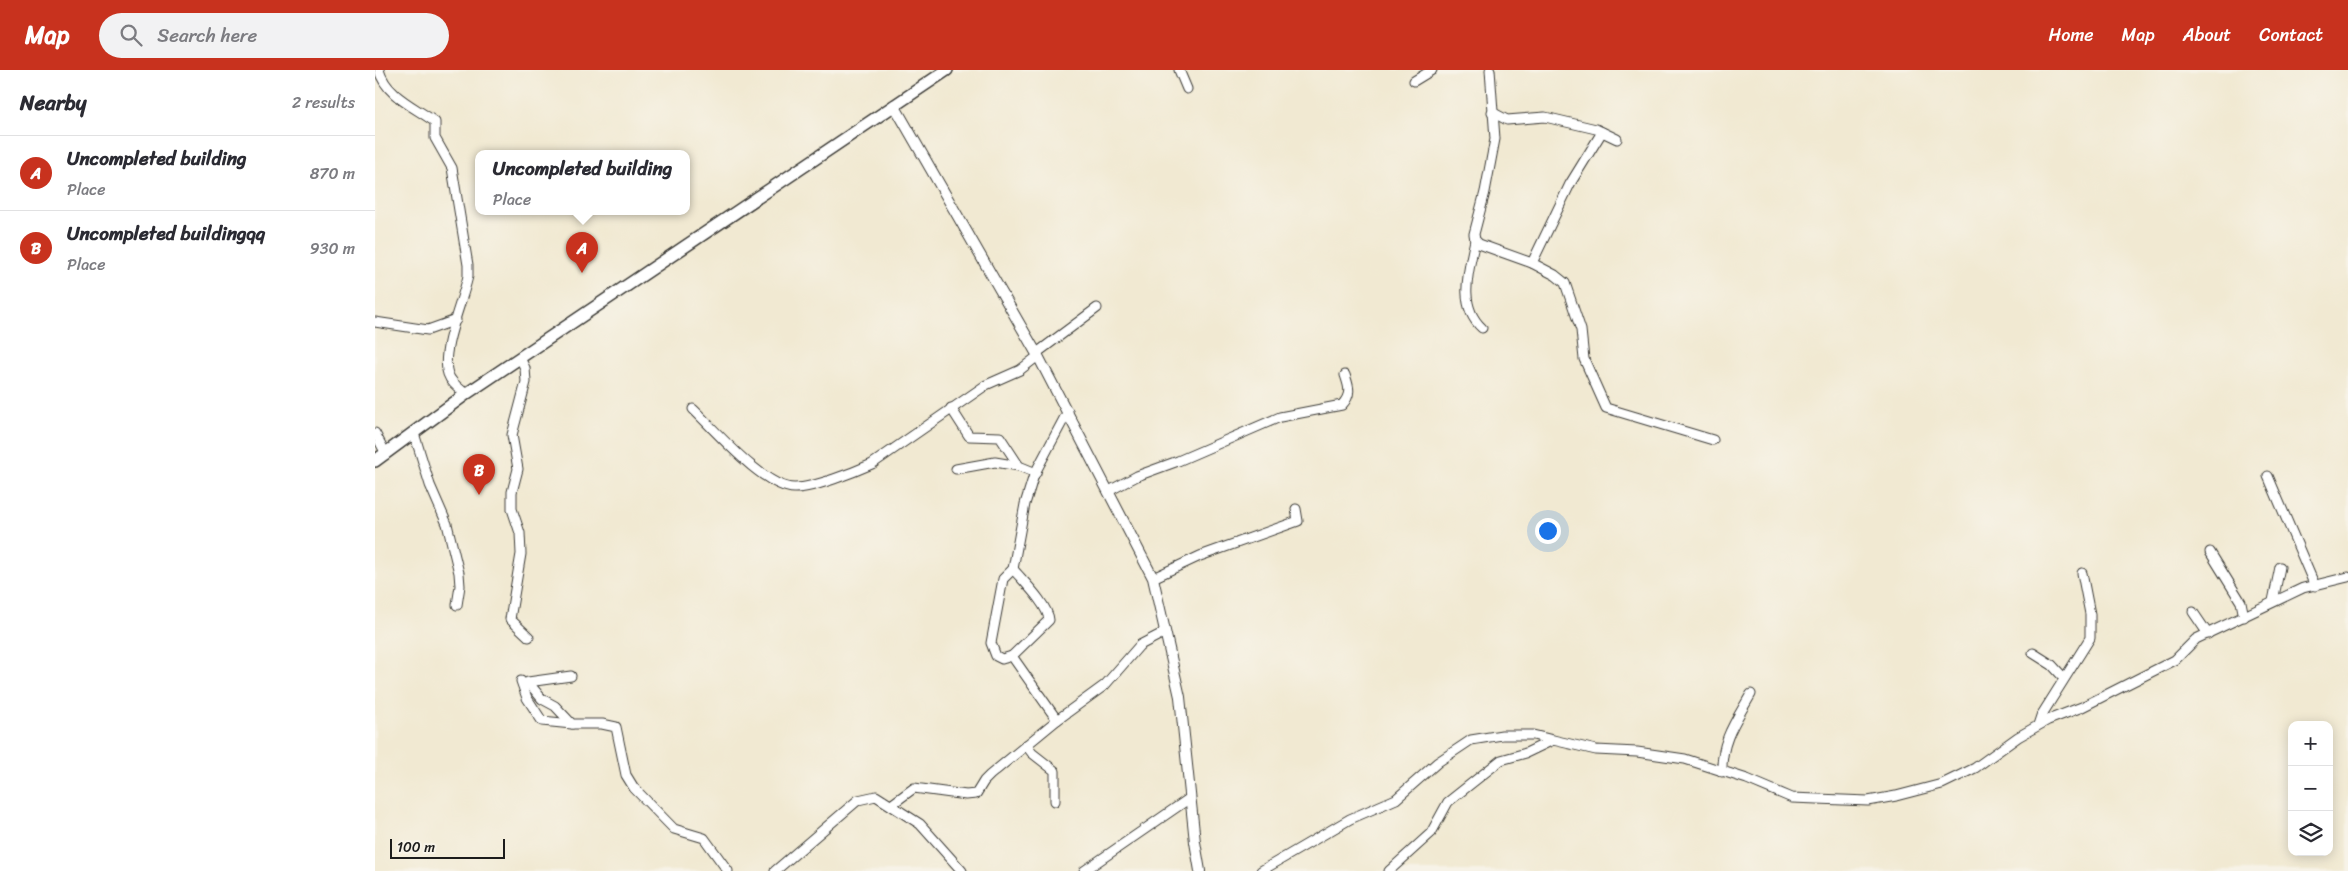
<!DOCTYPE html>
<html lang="en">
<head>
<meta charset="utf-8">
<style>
	body { margin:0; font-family:Sriracha,sans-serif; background:#f2f2f3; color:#2b2b33 }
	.controls { position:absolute; right:15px; bottom:15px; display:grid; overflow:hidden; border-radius:10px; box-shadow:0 2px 12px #0003 }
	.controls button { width:45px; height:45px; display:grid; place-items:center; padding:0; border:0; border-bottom:1px solid #e1e1e2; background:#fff; color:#2b2b33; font:25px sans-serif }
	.scale { position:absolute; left:15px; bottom:12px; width:115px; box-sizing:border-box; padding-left:5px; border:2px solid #1c1c1c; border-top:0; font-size:14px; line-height:18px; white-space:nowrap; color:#1c1c1c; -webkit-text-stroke:4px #f7f3e8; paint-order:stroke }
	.you { position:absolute; left:1172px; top:460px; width:18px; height:18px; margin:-12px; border:4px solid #fff; border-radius:50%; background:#1a73e8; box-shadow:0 0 0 8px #1a73e833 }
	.badge { display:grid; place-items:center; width:32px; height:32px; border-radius:50%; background:#c8321e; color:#fff; font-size:16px; font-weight:700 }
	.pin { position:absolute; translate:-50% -41px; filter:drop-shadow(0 1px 2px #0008) }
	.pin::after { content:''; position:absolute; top:26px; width:18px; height:15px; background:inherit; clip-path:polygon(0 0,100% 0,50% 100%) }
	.popup { position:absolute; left:100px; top:80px; width:215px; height:65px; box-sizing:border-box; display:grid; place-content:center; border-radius:10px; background:#fff; filter:drop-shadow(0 1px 4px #0005); font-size:16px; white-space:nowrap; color:#7c7c81 }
	.popup b { font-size:19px; color:#2b2b33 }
	.popup::after { content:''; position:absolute; left:50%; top:100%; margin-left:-10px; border:10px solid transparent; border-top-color:#fff }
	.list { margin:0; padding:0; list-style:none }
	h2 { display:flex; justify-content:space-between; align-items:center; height:65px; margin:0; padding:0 20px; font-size:21px }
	h2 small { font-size:16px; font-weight:400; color:#7c7c81 }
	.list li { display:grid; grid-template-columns:32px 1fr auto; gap:15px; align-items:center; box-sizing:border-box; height:75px; padding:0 20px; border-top:1px solid #e1e1e2 }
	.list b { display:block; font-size:19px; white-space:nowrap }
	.list p { margin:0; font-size:16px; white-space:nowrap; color:#7c7c81 }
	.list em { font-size:16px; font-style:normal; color:#7c7c81 }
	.icon { flex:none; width:28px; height:28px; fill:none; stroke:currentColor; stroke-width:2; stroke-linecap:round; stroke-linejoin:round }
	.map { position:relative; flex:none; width:1973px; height:801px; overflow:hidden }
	header { display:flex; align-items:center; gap:30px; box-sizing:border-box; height:70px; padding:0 25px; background:#c8321e; color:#fff }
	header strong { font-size:24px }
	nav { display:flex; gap:28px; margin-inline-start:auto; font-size:18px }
	.search { width:350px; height:45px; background:#f2f2f3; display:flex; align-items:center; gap:12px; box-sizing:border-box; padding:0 18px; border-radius:28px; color:#7c7c81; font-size:19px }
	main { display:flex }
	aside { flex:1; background:#fff }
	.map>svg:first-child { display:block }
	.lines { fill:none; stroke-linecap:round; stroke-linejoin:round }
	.minor-casing { stroke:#3c3b37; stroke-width:11 }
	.tertiary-casing { stroke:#3c3b37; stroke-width:12 }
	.secondary-casing { stroke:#3c3b37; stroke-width:14 }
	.minor { stroke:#fff; stroke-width:9 }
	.tertiary { stroke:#fff; stroke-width:10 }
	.secondary { stroke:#fff; stroke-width:11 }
</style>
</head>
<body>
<header>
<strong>Map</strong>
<div class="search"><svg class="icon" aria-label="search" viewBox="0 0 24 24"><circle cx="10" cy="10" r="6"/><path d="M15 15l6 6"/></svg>Search here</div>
<nav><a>Home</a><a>Map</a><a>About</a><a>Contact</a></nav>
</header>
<main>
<aside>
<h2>Nearby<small>2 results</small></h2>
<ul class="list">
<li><span class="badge">A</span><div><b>Uncompleted building</b><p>Place</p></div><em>870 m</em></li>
<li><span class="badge">B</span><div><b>Uncompleted buildingqq</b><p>Place</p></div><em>930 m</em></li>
</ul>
</aside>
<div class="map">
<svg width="1973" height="801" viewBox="0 0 1973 801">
	<rect width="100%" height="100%" fill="#f7f3e8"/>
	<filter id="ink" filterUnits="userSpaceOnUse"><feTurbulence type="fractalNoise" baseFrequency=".02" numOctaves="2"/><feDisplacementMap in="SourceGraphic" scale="10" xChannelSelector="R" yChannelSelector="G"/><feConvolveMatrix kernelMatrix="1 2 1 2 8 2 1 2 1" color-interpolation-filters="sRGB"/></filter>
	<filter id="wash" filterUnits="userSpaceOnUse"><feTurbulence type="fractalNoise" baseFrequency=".0096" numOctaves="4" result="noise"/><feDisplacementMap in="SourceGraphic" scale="20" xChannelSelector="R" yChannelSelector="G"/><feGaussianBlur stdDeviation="1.12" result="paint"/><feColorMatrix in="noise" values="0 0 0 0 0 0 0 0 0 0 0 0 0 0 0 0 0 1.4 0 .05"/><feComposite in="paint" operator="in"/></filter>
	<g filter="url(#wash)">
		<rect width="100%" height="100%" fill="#f1e9d2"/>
	</g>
	<g filter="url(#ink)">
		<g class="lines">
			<defs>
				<g id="minor">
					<path d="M4 0C11 26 40 37 60 52V68L77 98 93 195V206C88 231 65 281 73 304 76 313 84 318 91 324"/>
					<path d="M804 0 812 19"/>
					<path d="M1115 0 1120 69 1110 122 1099 164 1100 170 1104 174 1157 193 1180 205 1190 213 1206 260 1209 289 1231 338 1338 370"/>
					<path d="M1039 11 1057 0"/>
					<path d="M1117 42 1132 50 1170 47 1221 59 1242 69"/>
					<path d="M1100 170C1094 200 1082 235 1107 258"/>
					<path d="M1157 193 1195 114 1227 62"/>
					<path d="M0 252 53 260 81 250"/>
					<path d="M660 281 663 282 722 238"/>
					<path d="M145 288 150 298 151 312 137 365 143 399 137 422V439L145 463 146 484 135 549 154 567"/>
					<path d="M576 338 594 366 625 367 644 396 661 403"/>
					<path d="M318 339C339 359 390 419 420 418 439 418 479 402 497 394L611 315 645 300 663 286"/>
					<path d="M0 363 11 384"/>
					<path d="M39 363 55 415 72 454 84 503 85 516 82 535"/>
					<path d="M581 399 620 392 644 396"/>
					<path d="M1893 406 1940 516"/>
					<path d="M734 421 762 406 803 391 905 347 967 335C977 324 974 317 970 305"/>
					<path d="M1835 482 1866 532 1869 547"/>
					<path d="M778 508 825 486 923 451 921 439"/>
					<path d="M1898 531 1905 497"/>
					<path d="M1818 542 1833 564"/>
					<path d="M1658 583 1677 595 1689 608"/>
					<path d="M637 586 674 550C673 535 648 511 638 499"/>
					<path d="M196 606 153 612 167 629 180 636 197 654H227L241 657 251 705 259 718 299 759 329 768 353 801"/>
					<path d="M146 611 152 628 167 651 197 654"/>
					<path d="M682 650 637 586 627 589 621 586 616 573 628 509 638 499 650 434 659 405 693 341"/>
					<path d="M1663 655 1666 646 1715 568V544L1707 503"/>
					<path d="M651 675 657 683 680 701V731"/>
					<path d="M1347 702C1346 670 1361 651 1376 624"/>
					<path d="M516 735 539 718 591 725 601 724 609 711 615 705 682 650 730 615 765 575 790 562"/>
					<path d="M400 801 483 730 501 726 545 754 587 801"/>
					<path d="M709 801 815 728"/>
					<path d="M886 801 975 749 1021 729 1063 692 1096 670 1127 665H1158L1178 670"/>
					<path d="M1014 801 1056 763 1073 732 1126 690 1151 683 1178 670 1221 680 1262 682 1310 689 1372 709 1417 728 1493 731 1521 726 1567 714 1600 698 1643 667 1673 650 1707 637 1800 590 1821 569 1928 518 1973 507"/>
				</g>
				<path id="tertiary" d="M519 35 663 286 778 508 805 627 820 772 825 801"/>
				<path id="secondary" d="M0 391 91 324 572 0"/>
			</defs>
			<use href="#minor" class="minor-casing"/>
			<use href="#tertiary" class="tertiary-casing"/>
			<use href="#secondary" class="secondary-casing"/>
			<use href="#minor" class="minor"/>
			<use href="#tertiary" class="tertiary"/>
			<use href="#secondary" class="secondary"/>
		</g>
	</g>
</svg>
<div class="controls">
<button>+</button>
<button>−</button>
<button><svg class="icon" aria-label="layers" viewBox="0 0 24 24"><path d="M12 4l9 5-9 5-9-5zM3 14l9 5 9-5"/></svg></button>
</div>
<div class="scale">100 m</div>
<div class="you"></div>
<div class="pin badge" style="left:207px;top:203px">A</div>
<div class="popup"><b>Uncompleted building</b>Place</div>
<div class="pin badge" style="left:104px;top:425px">B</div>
</div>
</main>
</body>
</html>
